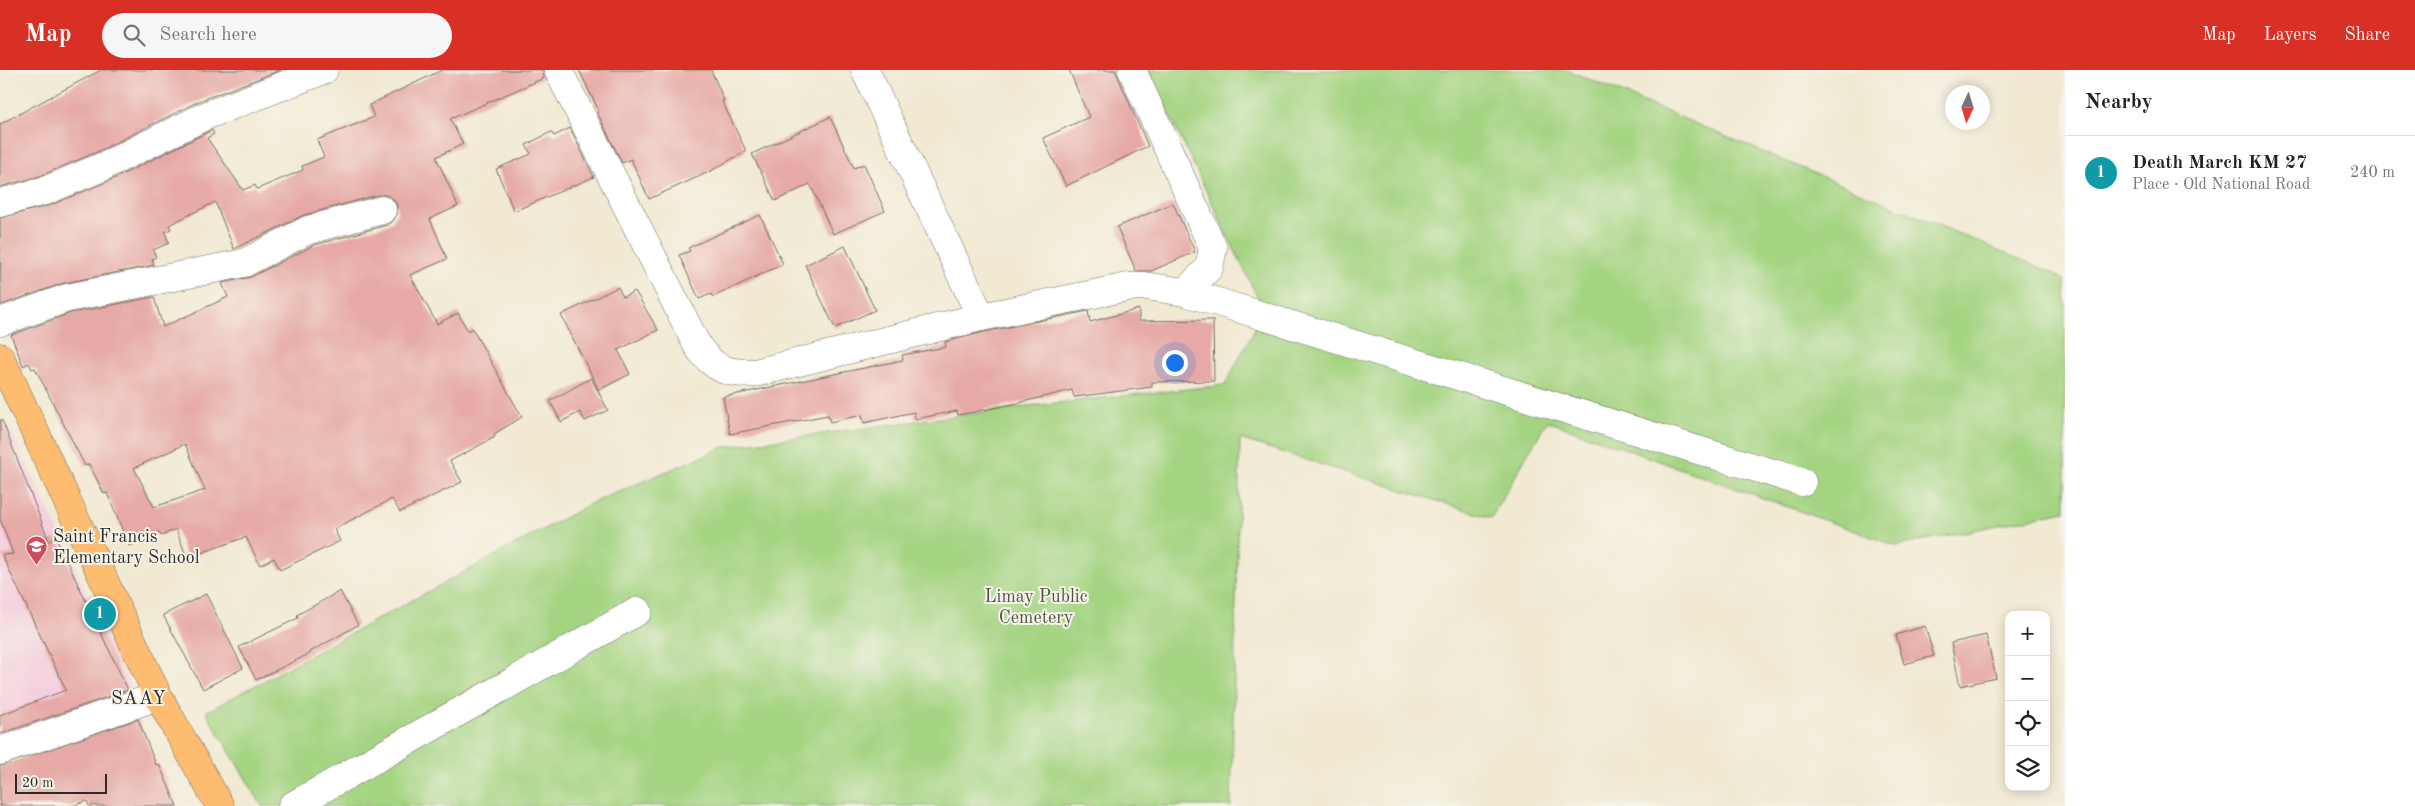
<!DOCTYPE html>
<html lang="en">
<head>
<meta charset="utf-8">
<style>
	body { margin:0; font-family:"Old Standard TT",serif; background:#f6f6f6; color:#222 }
	.controls { position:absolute; right:15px; bottom:15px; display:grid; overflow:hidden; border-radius:10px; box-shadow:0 2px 12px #0003 }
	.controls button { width:45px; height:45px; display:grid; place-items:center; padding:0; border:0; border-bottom:1px solid #e0e0e0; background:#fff; color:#222; font:25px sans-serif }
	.compass { position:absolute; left:1945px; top:15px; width:45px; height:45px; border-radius:50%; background:#fff; box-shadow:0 2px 12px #0003; rotate:184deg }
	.scale { position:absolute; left:15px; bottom:12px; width:92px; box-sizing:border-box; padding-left:5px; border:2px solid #2b2b2b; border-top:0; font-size:14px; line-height:18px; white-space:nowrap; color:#2b2b2b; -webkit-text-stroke:4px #f7f3e8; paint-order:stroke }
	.you { position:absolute; left:1174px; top:292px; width:18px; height:18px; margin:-12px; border:4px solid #fff; border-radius:50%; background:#1a73e8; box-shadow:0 0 0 8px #1a73e833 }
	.badge { display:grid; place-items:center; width:32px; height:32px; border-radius:50%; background:#d93025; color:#fff; font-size:16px; font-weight:700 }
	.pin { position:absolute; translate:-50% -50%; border:2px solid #fff; box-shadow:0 1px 5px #0006 }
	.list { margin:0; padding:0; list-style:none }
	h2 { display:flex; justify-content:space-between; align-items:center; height:65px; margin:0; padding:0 20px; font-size:21px }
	h2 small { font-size:16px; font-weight:400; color:#767676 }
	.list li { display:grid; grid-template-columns:32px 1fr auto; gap:15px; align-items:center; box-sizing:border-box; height:75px; padding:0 20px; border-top:1px solid #e0e0e0 }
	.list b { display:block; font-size:19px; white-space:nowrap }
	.list p { margin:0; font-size:16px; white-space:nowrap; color:#767676 }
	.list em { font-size:16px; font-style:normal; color:#767676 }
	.icon { flex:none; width:28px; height:28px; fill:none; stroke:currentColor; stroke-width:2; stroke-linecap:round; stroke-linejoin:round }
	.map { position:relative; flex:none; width:2065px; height:736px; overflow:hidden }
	header { display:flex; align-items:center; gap:30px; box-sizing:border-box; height:70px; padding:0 25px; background:#d93025; color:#fff }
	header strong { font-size:24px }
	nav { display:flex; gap:28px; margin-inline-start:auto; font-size:18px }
	.search { width:350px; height:45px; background:#f6f6f6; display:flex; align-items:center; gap:12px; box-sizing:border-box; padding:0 18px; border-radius:28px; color:#767676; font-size:19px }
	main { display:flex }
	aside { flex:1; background:#fff }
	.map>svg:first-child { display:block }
	.built { fill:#f4cfdd }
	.green { fill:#a4d482; stroke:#688056 }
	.building { fill:#e6a9a5; fill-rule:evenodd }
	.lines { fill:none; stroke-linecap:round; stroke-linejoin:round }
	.minor-casing { stroke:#706e65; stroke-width:29 }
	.major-casing { stroke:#706e65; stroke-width:29 }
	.minor { stroke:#fff; stroke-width:28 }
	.major { stroke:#fdbc6f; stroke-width:28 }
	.labels { text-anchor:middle; stroke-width:4; stroke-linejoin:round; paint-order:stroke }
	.poi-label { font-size:18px; fill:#2b2b2b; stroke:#f7f3e8; text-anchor:start }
	.park-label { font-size:18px; fill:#495541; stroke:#f7f3e8 }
	.neighbourhood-label { font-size:19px; letter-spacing:1px; fill:#2b2b2b; stroke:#f7f3e8 }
</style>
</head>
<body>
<header>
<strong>Map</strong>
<div class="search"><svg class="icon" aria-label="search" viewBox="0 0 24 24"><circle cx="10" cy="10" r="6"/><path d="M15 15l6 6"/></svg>Search here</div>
<nav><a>Map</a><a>Layers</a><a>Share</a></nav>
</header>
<main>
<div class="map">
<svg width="2065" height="736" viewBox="0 0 2065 736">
	<rect width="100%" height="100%" fill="#f7f3e8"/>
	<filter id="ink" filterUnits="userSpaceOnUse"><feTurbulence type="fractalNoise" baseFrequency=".02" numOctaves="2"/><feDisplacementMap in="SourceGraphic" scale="10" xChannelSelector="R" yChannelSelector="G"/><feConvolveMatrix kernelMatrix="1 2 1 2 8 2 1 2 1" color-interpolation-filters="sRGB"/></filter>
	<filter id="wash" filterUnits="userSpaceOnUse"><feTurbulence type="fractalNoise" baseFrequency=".0096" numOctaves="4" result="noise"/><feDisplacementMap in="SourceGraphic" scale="20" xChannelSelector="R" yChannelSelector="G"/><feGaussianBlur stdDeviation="1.12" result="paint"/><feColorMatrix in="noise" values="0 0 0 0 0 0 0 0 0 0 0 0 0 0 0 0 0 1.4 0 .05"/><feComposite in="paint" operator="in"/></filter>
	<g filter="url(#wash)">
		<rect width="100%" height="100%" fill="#f1e9d2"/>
		<path class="built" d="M10 358 136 628 0 677V361Z"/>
		<path class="green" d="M1148 0H1567L2053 203 2065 211V441L1897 476 1547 351 1491 448 1240 369 1231 736H262L206 642 592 433 724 377 1029 336 1225 315 1264 241Z"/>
		<g id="blocks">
			<g class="building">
				<path d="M101 0H281L199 31 97 82 40 106 0 117V54Z"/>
				<path d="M442 0H543L544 8 450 49 463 74 436 87 458 136 430 149 447 189 410 205 437 254 458 243 468 261 472 258 522 347 494 364 495 367 450 391 462 412 400 442 392 429 334 459 340 471 280 500 274 488 260 495 246 467 187 488 176 459 161 466 160 462 129 476 107 423 104 424 89 394 85 396 35 298 32 299 29 293 23 296 11 265 71 243 154 227 163 257 228 227 222 213 251 207 314 175 387 155 393 151 397 144V135L393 129 386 125H378L304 145 234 179 215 132 169 155 171 159 165 162 169 173 153 180 156 187 152 189 154 195 64 213 1 235 0 148 51 135 111 110 212 60 214 64 207 68 243 120 255 115 257 119 303 100 302 96 324 87 317 70 374 47 369 35ZM185 374 205 420 154 437 134 398Z"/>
				<path d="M579 0H711L724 30 722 31 746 81 709 102 649 129 631 89 622 93 597 42 599 41Z"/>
				<path d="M1069 0H1115L1148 76 1066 116 1043 68 1089 47Z"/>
				<path d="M830 47 854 98 864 94 885 141 833 164 810 114 775 131 752 84Z"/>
				<path d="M570 58 594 107 514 141 496 99 531 84 526 75 551 62 554 66Z"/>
				<path d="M1173 133 1195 182 1151 201H1136L1117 157Z"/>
				<path d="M760 145 783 194 713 227 711 224 699 229 679 185 690 181 688 178Z"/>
				<path d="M845 176 875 240 835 258 805 195Z"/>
				<path d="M618 217 623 227 635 221 658 260 618 280 630 304 599 320 561 245Z"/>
				<path d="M1139 239V251L1213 250 1214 311 1152 312V317L1074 327 1072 320 1014 334 958 345 957 341 915 349 914 342 864 353 862 345 830 352 828 345 730 364 723 327 903 290 902 285 946 277 945 272 984 262 1088 241 1090 252Z"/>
				<path d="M591 308 608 340 585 351 580 342 561 352 550 331Z"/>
				<path d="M0 350H2L49 471 56 468 128 620 0 664V645L66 620 2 485 13 484 0 449Z"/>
				<path d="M340 521 358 555 310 582 311 583 256 610 239 577 298 548 297 545Z"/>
				<path d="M206 524 243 598 203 619 163 545Z"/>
				<path d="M1925 556 1934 586 1904 594 1896 565Z"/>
				<path d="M1986 565 1996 608 1960 616 1951 573Z"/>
				<path d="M138 649 156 695 159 694 177 736H89L87 731 72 736H0V696Z"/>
			</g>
		</g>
	</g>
	<g filter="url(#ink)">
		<use href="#blocks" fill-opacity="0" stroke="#706e65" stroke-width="1"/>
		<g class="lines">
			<defs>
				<g id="minor">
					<path d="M558 0 698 277C714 299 727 304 755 303L981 247 1128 217 1145 216 1185 222 1802 412"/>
					<path d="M865 0 981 247"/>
					<path d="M1132 0 1213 178 1209 198 1185 222"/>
					<path d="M0 133 45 121 104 96 205 46 324 0"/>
					<path d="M0 252 67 228 244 193 308 160 382 140"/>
					<path d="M0 681 158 626"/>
					<path d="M292 736 638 541"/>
				</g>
				<path id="major" d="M0 287 158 626 220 736"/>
			</defs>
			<use href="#minor" class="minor-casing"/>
			<use href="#major" class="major-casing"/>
			<use href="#minor" class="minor"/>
			<use href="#major" class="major"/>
		</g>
	</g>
	<defs>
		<symbol id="school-pin" viewBox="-11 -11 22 30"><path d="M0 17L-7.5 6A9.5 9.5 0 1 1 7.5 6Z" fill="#d1495b" stroke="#f7f3e8"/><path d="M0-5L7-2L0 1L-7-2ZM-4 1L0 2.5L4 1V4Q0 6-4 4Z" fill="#fff"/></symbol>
	</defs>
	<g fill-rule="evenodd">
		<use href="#school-pin" x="24" y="464" width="25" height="34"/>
	</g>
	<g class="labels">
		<g class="poi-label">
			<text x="53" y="472">Saint Francis<tspan x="53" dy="21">Elementary School</tspan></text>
		</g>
		<g class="park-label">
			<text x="1036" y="532">Limay Public<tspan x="1036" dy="21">Cemetery</tspan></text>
		</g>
		<g class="neighbourhood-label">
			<text x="139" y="634">SAAY</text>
		</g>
	</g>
</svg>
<div class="controls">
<button>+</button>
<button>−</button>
<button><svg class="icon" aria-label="locate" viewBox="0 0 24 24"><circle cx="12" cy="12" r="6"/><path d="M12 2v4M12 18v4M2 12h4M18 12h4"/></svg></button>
<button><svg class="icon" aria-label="layers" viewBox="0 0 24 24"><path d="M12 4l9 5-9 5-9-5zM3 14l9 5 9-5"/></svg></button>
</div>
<svg class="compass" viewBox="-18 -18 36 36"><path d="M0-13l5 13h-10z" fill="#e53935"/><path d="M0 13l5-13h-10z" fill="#767676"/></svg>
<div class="scale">20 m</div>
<div class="you"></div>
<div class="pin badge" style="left:100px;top:544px;background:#0f9aa8">1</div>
</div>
<aside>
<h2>Nearby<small></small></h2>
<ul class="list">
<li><span class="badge" style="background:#0f9aa8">1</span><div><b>Death March KM 27</b><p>Place · Old National Road</p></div><em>240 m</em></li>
</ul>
</aside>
</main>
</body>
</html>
